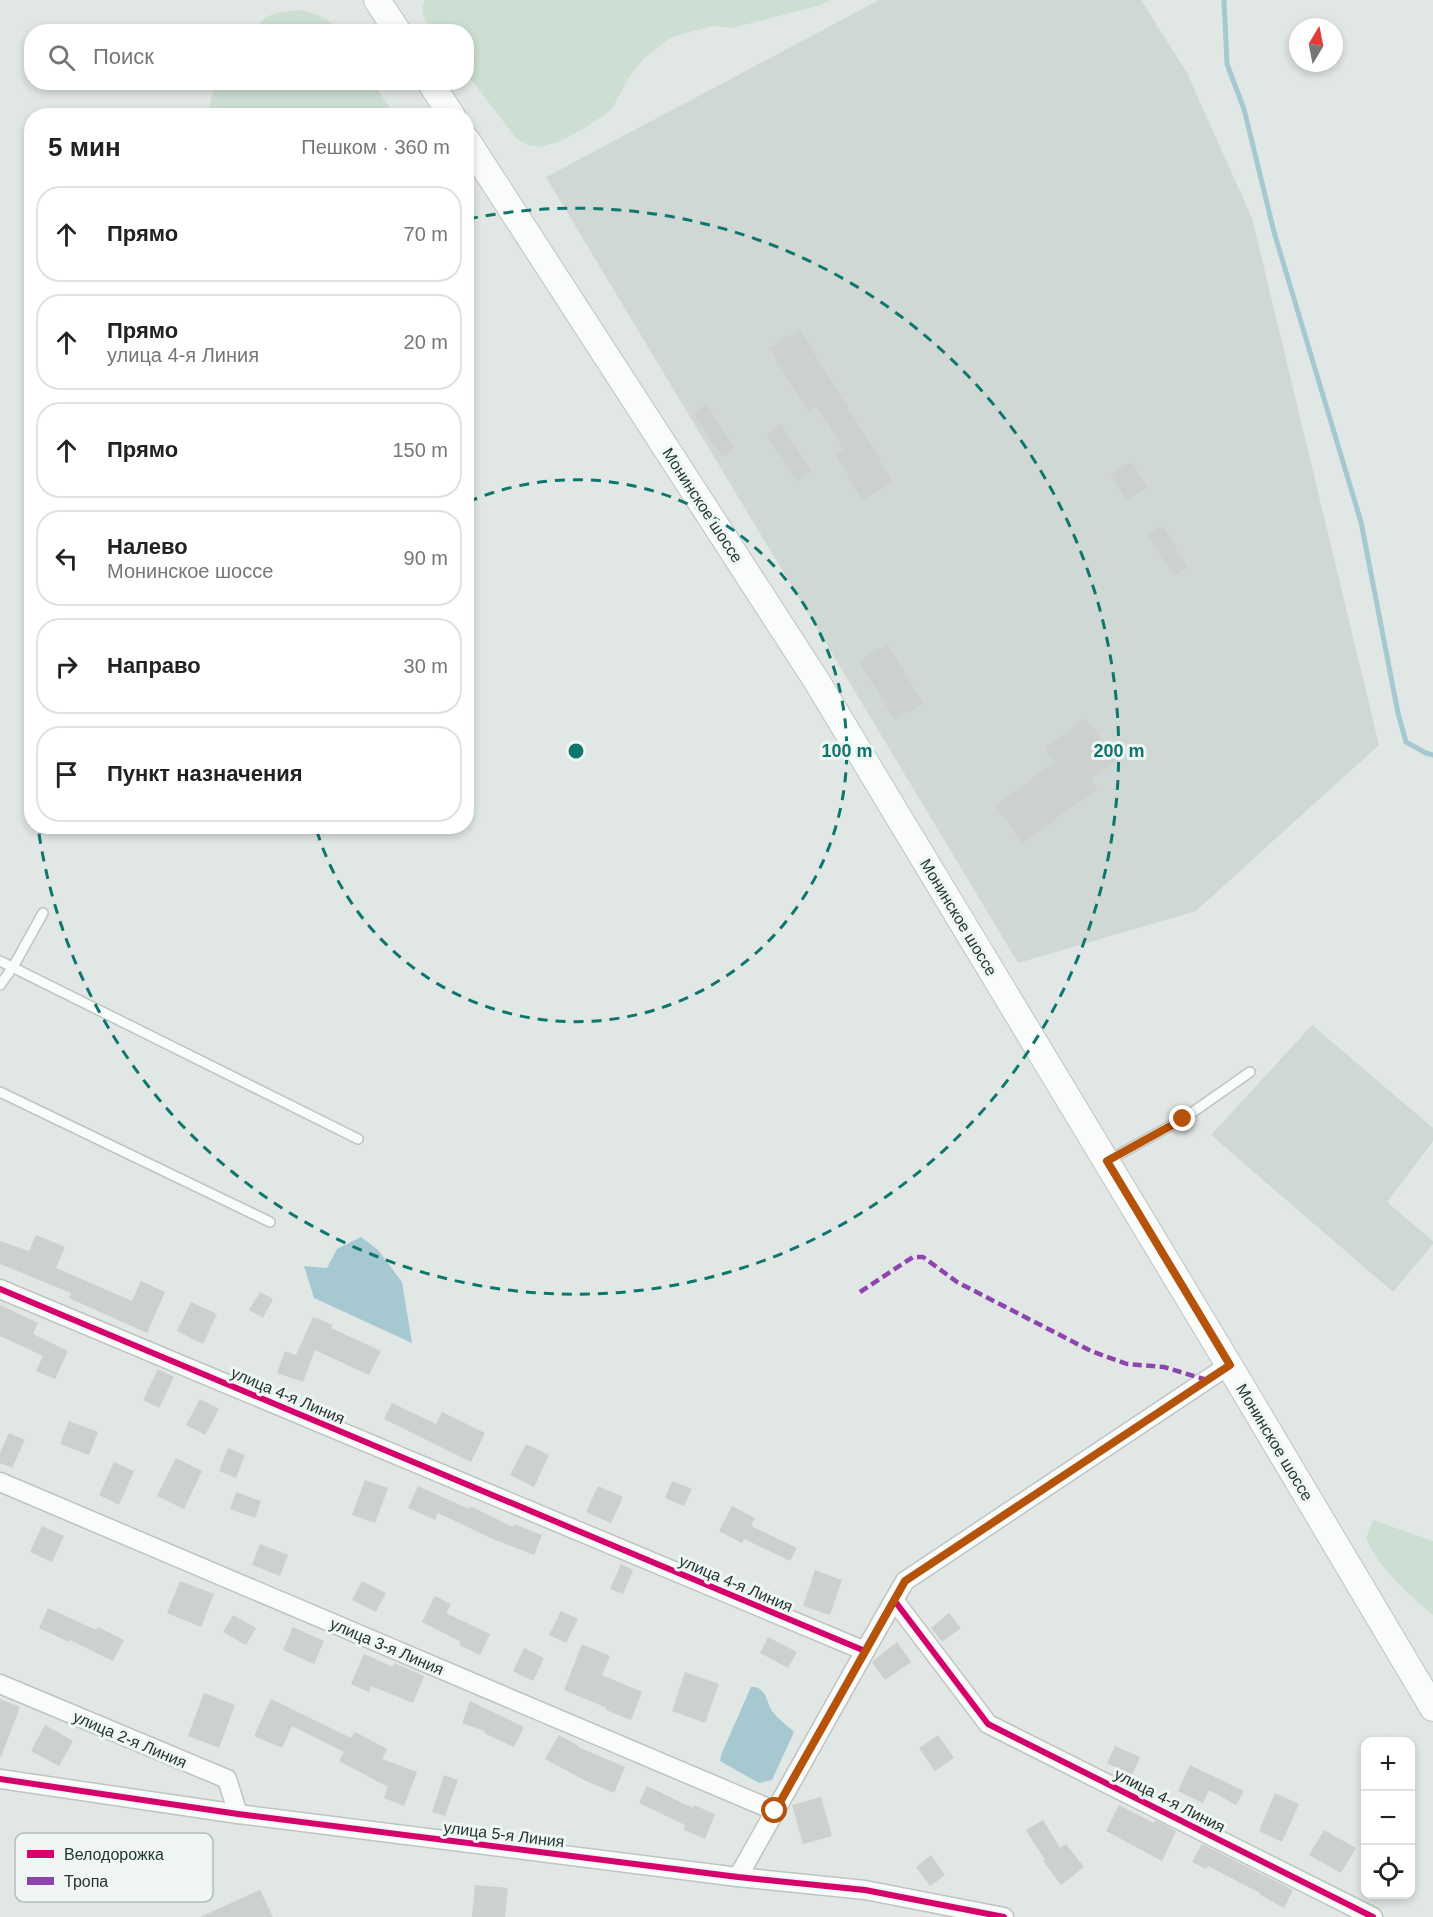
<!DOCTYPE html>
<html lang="ru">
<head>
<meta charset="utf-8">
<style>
	body { margin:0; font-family:Arial,sans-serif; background:#f2f2f2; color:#222 }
	.controls { position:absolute; right:18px; bottom:18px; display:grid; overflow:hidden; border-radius:12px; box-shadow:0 3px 9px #0003 }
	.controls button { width:54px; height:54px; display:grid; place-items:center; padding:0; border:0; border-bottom:2px solid #e0e0e0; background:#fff; color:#222; font:30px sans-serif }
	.compass { position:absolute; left:1289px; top:18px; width:54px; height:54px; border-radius:50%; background:#fff; box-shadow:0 3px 9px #0003; rotate:10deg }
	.stop { position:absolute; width:18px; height:18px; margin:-14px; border:4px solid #b45309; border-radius:50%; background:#fff }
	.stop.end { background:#b45309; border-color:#fff; box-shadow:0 2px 6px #0008 }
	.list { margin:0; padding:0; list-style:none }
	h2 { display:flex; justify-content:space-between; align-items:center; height:78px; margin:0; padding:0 24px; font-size:26px }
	h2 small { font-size:20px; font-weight:400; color:#767676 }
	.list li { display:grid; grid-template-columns:39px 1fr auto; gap:18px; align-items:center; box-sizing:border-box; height:96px; margin:0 12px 12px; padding:0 12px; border:2px solid #e0e0e0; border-radius:24px }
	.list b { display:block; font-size:22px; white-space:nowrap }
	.list p { margin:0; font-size:20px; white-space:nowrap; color:#767676 }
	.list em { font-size:20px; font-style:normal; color:#767676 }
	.icon { flex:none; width:33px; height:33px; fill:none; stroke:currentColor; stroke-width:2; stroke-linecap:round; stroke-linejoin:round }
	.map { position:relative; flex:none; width:1433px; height:1917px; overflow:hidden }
	.search { position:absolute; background:#fff; box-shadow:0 3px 9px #0003; left:24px; top:24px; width:450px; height:66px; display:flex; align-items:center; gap:15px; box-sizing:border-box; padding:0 21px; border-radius:24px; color:#767676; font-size:22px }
	.panel { position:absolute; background:#fff; box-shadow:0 3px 9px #0003; left:24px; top:108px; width:450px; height:726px; border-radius:24px }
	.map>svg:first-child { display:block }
	.built { fill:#cfd8d4 }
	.green { fill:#ccdfd2 }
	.water { fill:#a6c8d1 }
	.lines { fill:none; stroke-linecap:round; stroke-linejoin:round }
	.stream { stroke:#a6c8d1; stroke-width:5 }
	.building { fill:#ccd0cf }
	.lane-casing { stroke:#bec4c1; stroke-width:12 }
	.street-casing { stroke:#bec4c1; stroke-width:21 }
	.secondary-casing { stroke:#bec4c2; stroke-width:28 }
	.lane { stroke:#fafbfb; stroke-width:9 }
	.street { stroke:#fafbfb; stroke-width:18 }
	.secondary { stroke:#fafbfb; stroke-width:26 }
	.quiet { stroke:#8e44ad; stroke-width:4.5; stroke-dasharray:9 4.5; stroke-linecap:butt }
	.cycleway-casing { stroke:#eff6f3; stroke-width:10 }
	.cycleway { stroke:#d6006c; stroke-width:6 }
	.route { stroke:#b45309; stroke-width:8 }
	.ring { fill:none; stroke:#0f766e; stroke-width:3; stroke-dasharray:10 8 }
	.labels { text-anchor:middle; stroke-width:6; stroke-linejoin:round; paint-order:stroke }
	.street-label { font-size:16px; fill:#223733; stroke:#eff6f3 }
	.key { fill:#eff6f3; stroke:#b2bdb9; stroke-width:1.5 }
	.key-label { font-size:16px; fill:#223733 }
	.centre { fill:#0f766e; stroke:#eff6f3; stroke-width:3 }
	.ring-label { font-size:18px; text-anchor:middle; font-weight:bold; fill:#0f766e; stroke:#eff6f3; stroke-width:6; stroke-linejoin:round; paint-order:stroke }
</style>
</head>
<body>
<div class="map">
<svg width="1433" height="1917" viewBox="0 0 1433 1917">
	<rect width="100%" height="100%" fill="#e1e7e4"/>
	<g class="built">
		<path d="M879 0H1141L1187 73 1252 218 1379 745 1196 911 1018 963 546 177Z"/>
		<path d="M1312 1025 1433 1128V1141L1387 1202 1433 1241V1244L1393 1292 1211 1135Z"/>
	</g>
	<g class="green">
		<path d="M425 0H830L821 5 732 28 712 26 671 37 644 58 630 76 611 110 590 125 559 142 540 147 527 145 516 138 467 74 466 32 433 31C425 21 419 13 425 0Z"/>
		<path d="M300 10C315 13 330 18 339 31H253C269 11 275 13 300 10Z"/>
		<path d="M216 82 373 83 395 115H210V103Z"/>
		<path d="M1373 1520 1433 1541V1615C1408 1593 1379 1569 1366 1538Z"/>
	</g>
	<g class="water">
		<path d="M361 1237 378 1250 402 1282 412 1343 314 1298 304 1266 327 1268 337 1249Z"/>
		<path d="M751 1687C766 1686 766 1701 772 1711 778 1719 787 1725 794 1732L772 1780 759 1783 720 1761 721 1755Z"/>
	</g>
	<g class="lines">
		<path class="stream" d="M1224 0 1227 64 1244 109 1274 232 1361 522 1398 713 1406 742 1426 753 1433 755"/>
	</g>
	<g class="building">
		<path d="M799 329 893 481 863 500 836 456 844 450 817 407 808 412 769 348Z"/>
		<path d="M707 405 734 448 722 456 694 413Z"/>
		<path d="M781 424 812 472 798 481 766 434Z"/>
		<path d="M1132 462 1147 488 1126 500 1111 474Z"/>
		<path d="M1162 526 1188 567 1174 576 1147 536Z"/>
		<path d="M887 644 923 703 895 720 859 661Z"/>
		<path d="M1086 718 1117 761 1091 779 1098 788 1022 843 995 805 1055 762 1044 748Z"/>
		<path d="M36 1235 65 1247 56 1268 132 1301 141 1281 165 1292 147 1333 69 1298 71 1293 0 1264V1241L29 1251Z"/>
		<path d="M260 1292 273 1299 263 1318 249 1310Z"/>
		<path d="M191 1302 217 1314 203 1344 177 1331Z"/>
		<path d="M0 1305 38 1323 33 1334 68 1351 55 1379 36 1371 43 1356 0 1336Z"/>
		<path d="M313 1317 333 1325 331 1328 381 1351 369 1375 315 1350 303 1382 277 1373 285 1351 296 1355Z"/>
		<path d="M158 1369 174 1377 159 1408 143 1400Z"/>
		<path d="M200 1399 219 1409 205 1435 186 1425Z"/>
		<path d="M392 1403 436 1424 442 1412 485 1433 471 1462 384 1419Z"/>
		<path d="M69 1421 98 1432 89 1455 60 1444Z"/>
		<path d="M9 1433 25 1440 12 1468 0 1463V1453Z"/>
		<path d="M526 1444 549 1455 534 1487 510 1475Z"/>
		<path d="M228 1448 245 1455 236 1478 219 1471Z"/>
		<path d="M176 1458 202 1471 184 1509 157 1496Z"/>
		<path d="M114 1462 134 1471 119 1505 99 1495Z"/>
		<path d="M365 1480 388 1488 375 1523 352 1515Z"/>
		<path d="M672 1481 692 1489 684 1506 665 1498Z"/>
		<path d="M418 1486 469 1509 470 1506 513 1527 514 1524 542 1535 534 1555 493 1539 438 1513 435 1520 408 1508Z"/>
		<path d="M598 1486 623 1497 611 1523 586 1512Z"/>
		<path d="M236 1492 261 1501 255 1518 230 1509Z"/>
		<path d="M732 1506 755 1518 751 1526 797 1548 790 1561 744 1539 742 1543 719 1531Z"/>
		<path d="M42 1526 64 1536 52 1562 30 1552Z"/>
		<path d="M260 1544 288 1555 280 1576 252 1565Z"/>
		<path d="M621 1564 633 1570 623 1594 610 1589Z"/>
		<path d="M815 1570 842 1580 830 1615 803 1606Z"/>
		<path d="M180 1581 214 1594 201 1627 167 1613Z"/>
		<path d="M362 1581 386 1593 376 1612 352 1600Z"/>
		<path d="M435 1596 451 1604 446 1613 490 1634 480 1655 459 1645 461 1642 422 1622Z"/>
		<path d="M48 1608 96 1630 98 1627 124 1640 113 1661 70 1640 69 1642 39 1628Z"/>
		<path d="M561 1611 578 1619 566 1643 549 1635Z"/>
		<path d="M949 1613 961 1628 942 1642 931 1628Z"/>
		<path d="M233 1615 256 1628 246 1645 223 1632Z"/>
		<path d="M293 1627 324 1641 314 1664 283 1650Z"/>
		<path d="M768 1637 797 1652 788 1668 760 1653Z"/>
		<path d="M897 1642 911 1662 885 1680 872 1662Z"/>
		<path d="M582 1644 610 1656 602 1675 642 1692 631 1720 606 1710 607 1708 564 1690Z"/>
		<path d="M524 1648 544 1658 533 1681 513 1671Z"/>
		<path d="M364 1654 393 1667 394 1663 424 1676 413 1703 371 1686 369 1692 351 1684Z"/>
		<path d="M685 1672 719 1684 705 1723 672 1711Z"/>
		<path d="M204 1693 235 1705 219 1748 188 1736Z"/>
		<path d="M0 1699 20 1707 1 1757 0 1756Z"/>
		<path d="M271 1699 351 1738 355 1732 387 1749 382 1759 417 1772 404 1806 384 1798 388 1787 339 1761 344 1752 292 1726 282 1748 254 1736Z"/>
		<path d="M470 1701 524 1727 514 1747 484 1733 485 1731 462 1723Z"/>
		<path d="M45 1725 73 1741 59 1766 31 1751Z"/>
		<path d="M559 1735 579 1746 578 1747 625 1767 614 1793 584 1780 545 1759Z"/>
		<path d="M938 1735 954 1758 935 1771 919 1748Z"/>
		<path d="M1115 1746 1140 1757 1132 1775 1107 1763Z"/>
		<path d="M1190 1765 1244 1791 1236 1805 1209 1790 1203 1803 1178 1791Z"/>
		<path d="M444 1775 458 1780 445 1816 432 1812Z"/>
		<path d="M647 1786 693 1808 694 1805 715 1814 705 1839 684 1830 685 1825 639 1803Z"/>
		<path d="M1275 1793 1299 1804 1282 1842 1259 1831Z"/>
		<path d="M821 1797 832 1836 803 1844 792 1805Z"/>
		<path d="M1119 1805 1154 1823 1155 1820 1176 1831 1162 1861 1106 1831Z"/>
		<path d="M1043 1820 1060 1848 1066 1844 1084 1867 1061 1885 1043 1861 1045 1860 1026 1830Z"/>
		<path d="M1324 1830 1356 1848 1341 1873 1309 1855Z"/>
		<path d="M1202 1844 1293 1890 1284 1908 1259 1894 1260 1893 1208 1866 1206 1869 1192 1862Z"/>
		<path d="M931 1855 945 1875 930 1886 916 1867Z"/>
		<path d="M475 1885 508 1888 505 1917H472Z"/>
		<path d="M260 1890 273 1917H200Z"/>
	</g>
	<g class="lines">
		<defs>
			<g id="lane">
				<path d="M0 961 358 1139"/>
				<path d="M0 985 13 967 43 913"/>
				<path d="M0 1092 270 1222"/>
				<path d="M1107 1161 1183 1119 1250 1072"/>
			</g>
			<g id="street">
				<path d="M0 1289 865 1651 894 1600 988 1724 1373 1917"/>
				<path d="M0 1482 775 1811"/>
				<path d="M894 1600 905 1581 1229 1365"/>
				<path d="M0 1684 227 1779 238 1814"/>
				<path d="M0 1779 238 1814 738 1877 865 1890 1004 1917"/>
				<path d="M738 1877 865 1651"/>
			</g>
			<g id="secondary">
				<path d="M377 0 398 32"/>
				<path d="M430 82 452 116"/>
				<path d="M466 139 816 680 1229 1365 1433 1708"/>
			</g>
		</defs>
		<use href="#lane" class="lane-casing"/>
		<use href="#street" class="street-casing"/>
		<use href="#secondary" class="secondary-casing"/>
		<use href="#lane" class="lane"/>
		<use href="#street" class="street"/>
		<use href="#secondary" class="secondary"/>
		<path class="quiet" d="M860 1292 913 1257H923L957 1282 1091 1351 1127 1364 1164 1367 1207 1380"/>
		<defs>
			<g id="cycleway">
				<path d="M0 1289 865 1651 894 1600 988 1724 1373 1917"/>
				<path d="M0 1779 238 1814 738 1877 865 1890 1004 1917"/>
			</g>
		</defs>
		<use href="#cycleway" class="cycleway-casing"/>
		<use href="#cycleway" class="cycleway"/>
	</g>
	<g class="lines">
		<path class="route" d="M775 1811 905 1581 1230 1365 1107 1161 1183 1119"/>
	</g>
	<g class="ring">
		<path d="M468 502A271 271 0 1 1 316 828"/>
		<path d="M468 219A543 543 0 1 1 38 827"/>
	</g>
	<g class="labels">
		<g class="street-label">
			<text transform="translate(703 505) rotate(57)" y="6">Монинское шоссе</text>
			<text transform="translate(959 917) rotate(59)" y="6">Монинское шоссе</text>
			<text transform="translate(288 1395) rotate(23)" y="6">улица 4-я Линия</text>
			<text transform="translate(1275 1442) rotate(59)" y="6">Монинское шоссе</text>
			<text transform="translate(736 1583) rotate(23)" y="6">улица 4-я Линия</text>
			<text transform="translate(387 1646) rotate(23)" y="6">улица 3-я Линия</text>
			<text transform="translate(130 1739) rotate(23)" y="6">улица 2-я Линия</text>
			<text transform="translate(1170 1800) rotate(27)" y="6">улица 4-я Линия</text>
			<text transform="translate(504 1834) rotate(7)" y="6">улица 5-я Линия</text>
		</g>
	</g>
	<rect x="15" y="1833" width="198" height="69" rx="9" class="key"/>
	<rect x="27" y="1850" width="27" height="8" fill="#d6006c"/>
	<rect x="27" y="1877" width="27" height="8" fill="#8e44ad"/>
	<g class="key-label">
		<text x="64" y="1860">Велодорожка</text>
		<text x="64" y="1887">Тропа</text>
	</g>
	<circle cx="576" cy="751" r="9" class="centre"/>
	<g class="ring-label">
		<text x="847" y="757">100 m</text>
		<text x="1119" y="757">200 m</text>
	</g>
</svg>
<div class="controls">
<button>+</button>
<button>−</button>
<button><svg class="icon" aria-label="locate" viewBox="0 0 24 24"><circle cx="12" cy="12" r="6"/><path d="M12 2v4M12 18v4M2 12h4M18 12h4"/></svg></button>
</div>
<svg class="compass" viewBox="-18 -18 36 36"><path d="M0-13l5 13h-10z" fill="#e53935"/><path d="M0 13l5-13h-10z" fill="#767676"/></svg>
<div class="stop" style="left:775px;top:1811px"></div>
<div class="stop end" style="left:1183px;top:1119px"></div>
<div class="search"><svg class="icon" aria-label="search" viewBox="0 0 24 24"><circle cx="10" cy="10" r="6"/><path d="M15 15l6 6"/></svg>Поиск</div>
<section class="panel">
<h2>5 мин<small>Пешком · 360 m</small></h2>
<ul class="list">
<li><svg class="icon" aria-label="ahead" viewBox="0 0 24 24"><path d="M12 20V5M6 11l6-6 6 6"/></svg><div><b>Прямо</b></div><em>70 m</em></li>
<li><svg class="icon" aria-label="ahead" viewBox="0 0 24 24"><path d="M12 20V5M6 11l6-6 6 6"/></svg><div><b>Прямо</b><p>улица 4-я Линия</p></div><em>20 m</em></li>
<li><svg class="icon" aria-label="ahead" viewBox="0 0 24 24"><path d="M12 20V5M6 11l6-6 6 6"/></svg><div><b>Прямо</b></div><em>150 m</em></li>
<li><svg class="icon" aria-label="left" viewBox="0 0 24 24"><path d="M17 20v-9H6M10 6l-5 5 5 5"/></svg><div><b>Налево</b><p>Монинское шоссе</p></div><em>90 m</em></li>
<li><svg class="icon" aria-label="right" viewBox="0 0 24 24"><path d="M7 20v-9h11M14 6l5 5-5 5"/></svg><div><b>Направо</b></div><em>30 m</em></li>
<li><svg class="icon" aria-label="arrive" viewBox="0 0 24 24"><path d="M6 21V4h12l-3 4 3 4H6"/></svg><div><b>Пункт назначения</b></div></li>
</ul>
</section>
</div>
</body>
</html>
